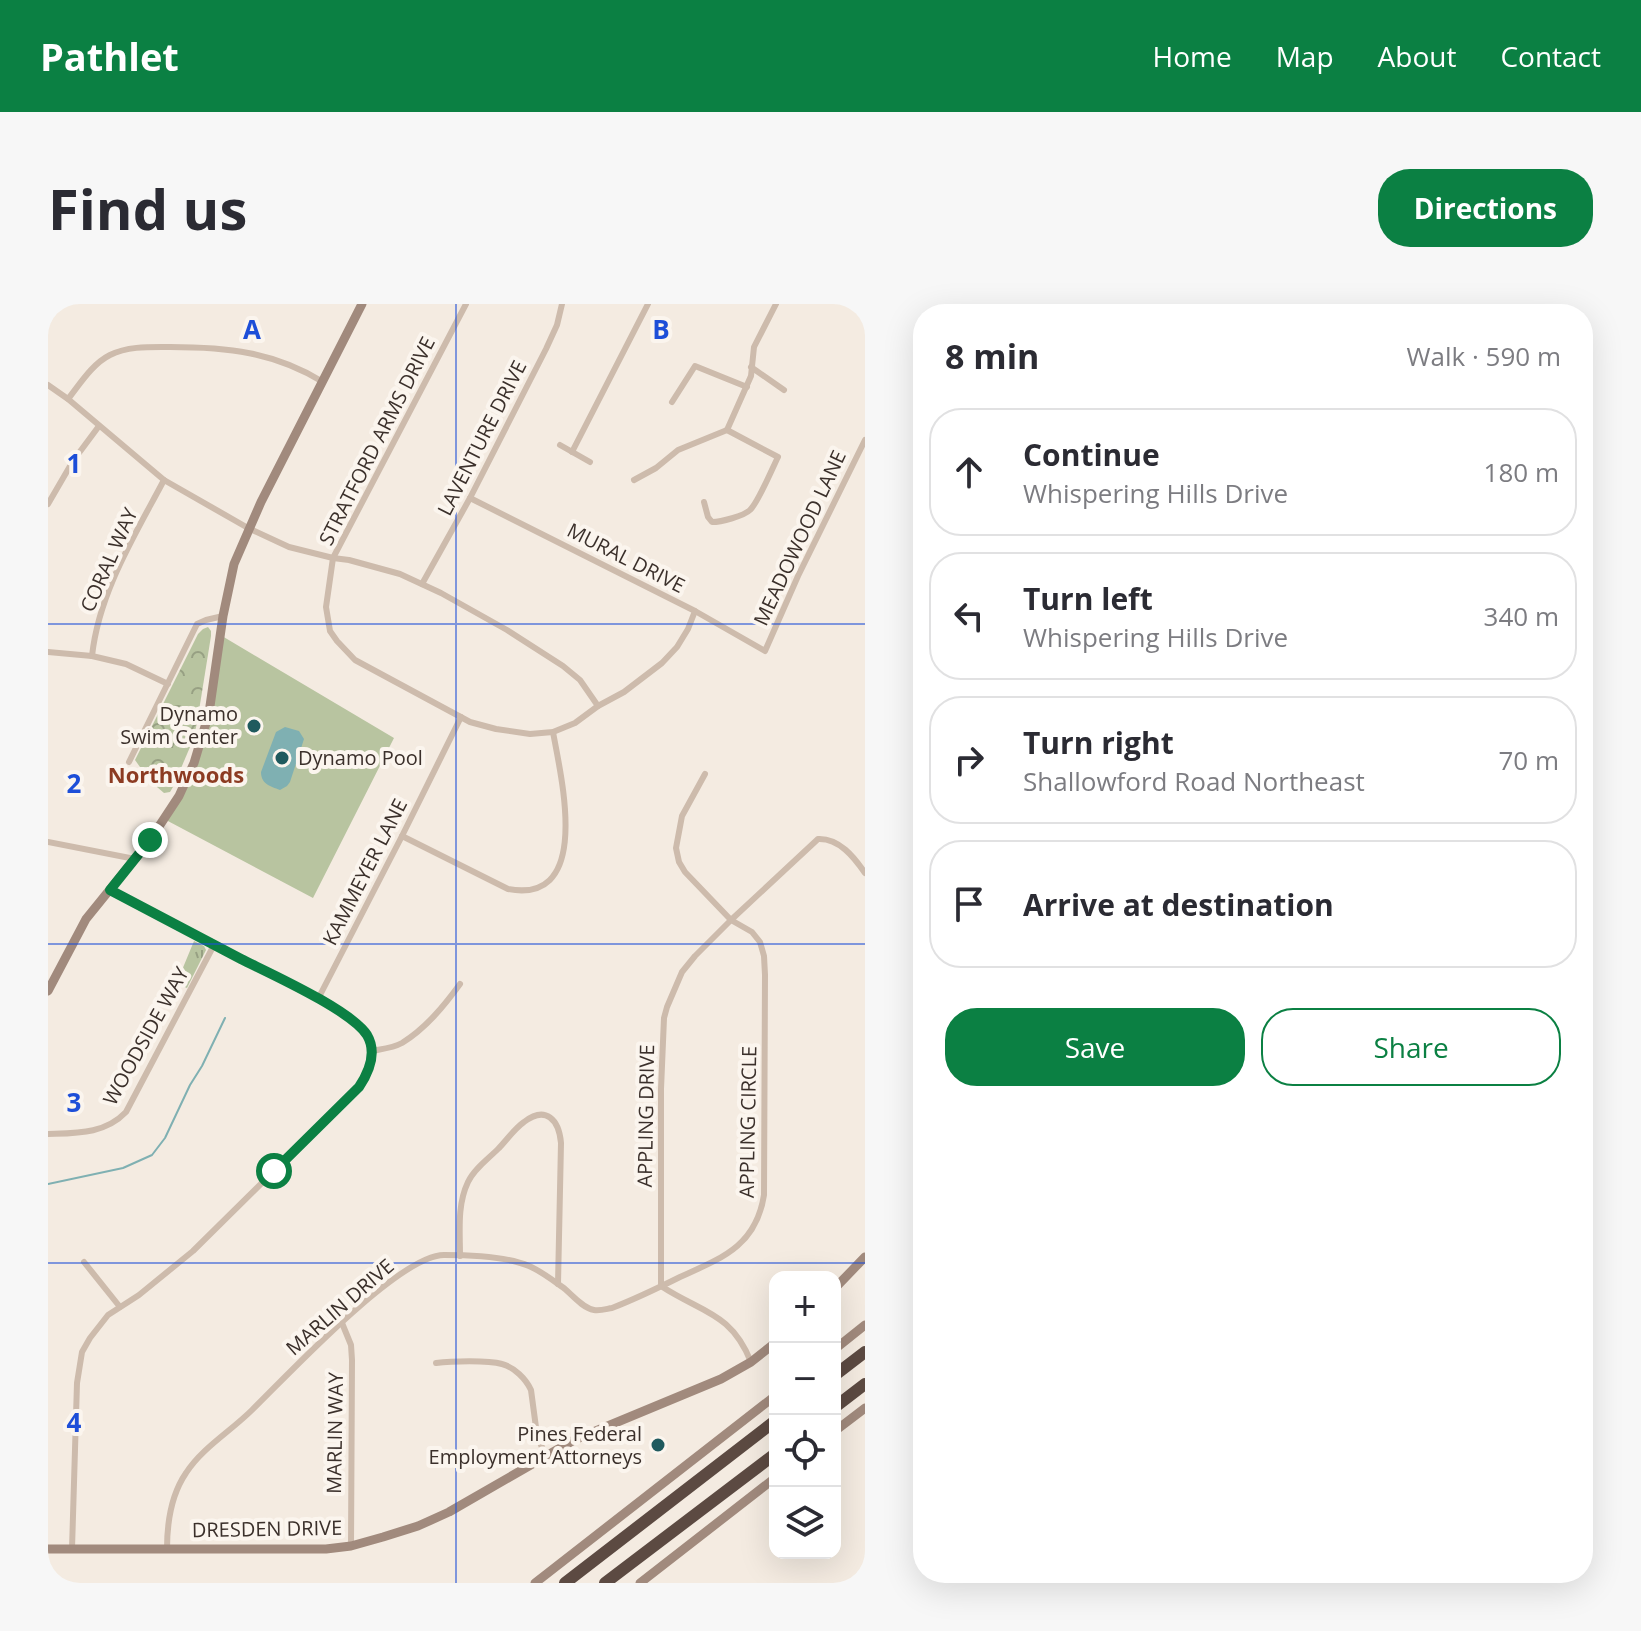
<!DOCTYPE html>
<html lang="en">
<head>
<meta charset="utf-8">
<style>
	body { margin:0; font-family:"Open Sans",sans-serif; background:#f7f7f7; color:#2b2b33 }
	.controls { position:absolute; right:24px; bottom:24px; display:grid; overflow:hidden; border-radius:16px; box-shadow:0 8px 32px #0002 }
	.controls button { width:72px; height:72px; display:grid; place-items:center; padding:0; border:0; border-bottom:2px solid #e1e1e2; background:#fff; color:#2b2b33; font:40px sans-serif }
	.stop { position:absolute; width:24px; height:24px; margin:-18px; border:6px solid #0b8043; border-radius:50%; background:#fff }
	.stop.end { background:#0b8043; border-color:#fff; box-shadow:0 2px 8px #0008 }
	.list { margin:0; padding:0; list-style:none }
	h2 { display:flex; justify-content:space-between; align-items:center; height:104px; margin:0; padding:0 32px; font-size:34px }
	h2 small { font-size:26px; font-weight:400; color:#7c7c81 }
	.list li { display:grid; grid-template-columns:52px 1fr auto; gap:24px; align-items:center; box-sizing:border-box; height:128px; margin:0 16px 16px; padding:0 16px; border:2px solid #e1e1e2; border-radius:32px }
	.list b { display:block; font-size:30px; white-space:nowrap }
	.list p { margin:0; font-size:26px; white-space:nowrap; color:#7c7c81 }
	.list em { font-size:26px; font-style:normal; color:#7c7c81 }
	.actions { display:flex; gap:16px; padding:24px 32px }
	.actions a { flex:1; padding:18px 0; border:2px solid #0b8043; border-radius:32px; text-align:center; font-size:28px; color:#0b8043 }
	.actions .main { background:#0b8043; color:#fff }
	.icon { flex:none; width:44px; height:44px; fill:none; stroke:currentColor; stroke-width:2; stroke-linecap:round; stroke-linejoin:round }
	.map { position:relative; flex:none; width:817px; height:1279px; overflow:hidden; border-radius:32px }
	header { display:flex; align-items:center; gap:48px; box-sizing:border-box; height:112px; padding:0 40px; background:#0b8043; color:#fff }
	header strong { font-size:38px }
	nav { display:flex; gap:44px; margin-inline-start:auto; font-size:28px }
	.intro { display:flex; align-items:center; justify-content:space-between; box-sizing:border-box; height:192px; padding:0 48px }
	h1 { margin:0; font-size:56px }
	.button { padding:20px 36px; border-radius:32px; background:#0b8043; color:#fff; font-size:28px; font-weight:700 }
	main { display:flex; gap:48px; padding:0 48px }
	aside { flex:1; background:#fff; border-radius:32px; box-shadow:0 8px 32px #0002 }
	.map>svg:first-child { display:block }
	.grass { fill:url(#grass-tufts) }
	.forest { fill:url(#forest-crowns) }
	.pitch { fill:#b8c4a0 }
	.water { fill:#7fb0b2 }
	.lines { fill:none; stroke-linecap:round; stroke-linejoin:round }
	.stream { stroke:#7fb0b2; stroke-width:2 }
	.street { stroke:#cdbbac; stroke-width:6 }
	.secondary { stroke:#a18a7d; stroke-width:9 }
	.highway { stroke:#5c4a42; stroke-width:12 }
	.route { stroke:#0b8043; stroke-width:10 }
	.grid { fill:none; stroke:#1d4ed8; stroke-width:2; stroke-opacity:0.55 }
	.poi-dot { fill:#1f5a5e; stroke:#fbf5ee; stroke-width:3 }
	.labels { text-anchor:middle; stroke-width:8; stroke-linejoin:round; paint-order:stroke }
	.street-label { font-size:20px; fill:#3b302b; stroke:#fbf5ee }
	.poi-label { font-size:20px; fill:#3b302b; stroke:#fbf5ee; text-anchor:end }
	.neighbourhood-label { font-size:22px; font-weight:bold; fill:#8c3b22; stroke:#fbf5ee }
	.grid-label { font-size:26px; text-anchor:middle; font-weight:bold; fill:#1d4ed8; stroke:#fbf5ee; stroke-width:8; stroke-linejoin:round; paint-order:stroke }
</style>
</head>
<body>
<header>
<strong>Pathlet</strong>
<nav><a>Home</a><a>Map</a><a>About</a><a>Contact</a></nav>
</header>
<div class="intro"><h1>Find us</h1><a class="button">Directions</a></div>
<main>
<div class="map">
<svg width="817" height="1279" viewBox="0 0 817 1279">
	<defs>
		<pattern id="grass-tufts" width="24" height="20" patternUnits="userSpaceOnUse" patternTransform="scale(2)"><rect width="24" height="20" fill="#b8c4a0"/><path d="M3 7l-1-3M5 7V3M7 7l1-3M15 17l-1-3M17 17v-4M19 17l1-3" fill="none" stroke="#97a083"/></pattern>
		<pattern id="forest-crowns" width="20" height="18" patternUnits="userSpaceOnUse" patternTransform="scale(2)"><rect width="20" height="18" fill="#b8c4a0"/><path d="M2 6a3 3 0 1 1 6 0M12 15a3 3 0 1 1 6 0" fill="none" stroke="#97a083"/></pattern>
	</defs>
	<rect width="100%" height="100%" fill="#f4ebe1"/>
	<path class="grass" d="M146 637 156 642 158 646 139 684 122 677 129 664 134 666Z"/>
	<path class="forest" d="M160 323 163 327V332L149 419 145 436 125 483 122 488 116 489 102 477 87 456 150 330 155 325Z"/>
	<path class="pitch" d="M169 329 346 434 265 594 118 516 142 465 162 400Z"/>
	<path class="water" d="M237 423 251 427 256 435 242 478 239 482 232 486C222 482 213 480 213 468L228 428Z"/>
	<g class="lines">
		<path class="stream" d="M0 880 75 864 104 851 117 834 142 781 154 762 177 714"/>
		<g class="street">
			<path d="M418 0 285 254 278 303 282 327 289 337 307 356 422 418 448 425 482 430 505 428 527 419 550 402 576 388 614 359 629 343 640 325 647 307"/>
			<path d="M703 63 736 86"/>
			<path d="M0 81 20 95 116 176 200 224 241 243 285 254 301 256 352 270 393 289 459 326 515 362 532 376 550 402"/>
			<path d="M20 95C32 80 44 60 62 51 80 42 102 43 122 43 179 43 226 48 275 78"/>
			<path d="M624 98 647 62 699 83"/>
			<path d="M679 126 703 72 706 43 728 0"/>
			<path d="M512 141 542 158"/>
			<path d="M524 148 600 0"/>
			<path d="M586 176 608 164 630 146 679 126"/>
			<path d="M422 194 647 307 717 347 750 272 817 136"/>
			<path d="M656 198 660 213 664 218C673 218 696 212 702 206 710 199 724 165 730 153L679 126"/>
			<path d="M0 200 25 157 51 122"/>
			<path d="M374 280 422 194 498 45 509 21 514 0"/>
			<path d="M0 348 44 352 78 360 120 380"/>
			<path d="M44 352C51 288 87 231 116 176"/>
			<path d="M81 458 149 320 158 316 175 312"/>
			<path d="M354 532 460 585C545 601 513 473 505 428"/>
			<path d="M0 538 87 555"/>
			<path d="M270 695 354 532 413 413"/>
			<path d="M324 747C334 745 345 744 354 739 378 724 396 702 412 680"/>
			<path d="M0 830C29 829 57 830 78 808L166 641"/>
			<path d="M412 952C412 927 409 901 420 878 426 865 440 855 450 845 458 837 466 825 476 818 498 801 511 816 513 839L510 980"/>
			<path d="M36 958 72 1003"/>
			<path d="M294 1019 303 1041 304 1056 303 1242"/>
			<path d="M703 1058C683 1008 654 1009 613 982V785L616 714 619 703 634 668 647 652 683 616 770 535C791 534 806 553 817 569"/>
			<path d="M388 1059C403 1057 440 1056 454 1060 466 1063 478 1075 483 1086L489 1131 498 1153"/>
			<path d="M24 1245 29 1079 34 1048 42 1034 60 1011 91 991 145 947 311 783C345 737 306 717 270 695L62 586"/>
			<path d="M119 1245C119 1218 123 1191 138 1169 154 1144 183 1127 204 1106 239 1072 351 951 396 951 421 951 458 952 481 962 493 967 506 977 517 985 525 992 535 1004 546 1006 552 1007 558 1005 564 1004 587 995 610 984 632 973 674 954 708 942 716 891L717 671 716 652 712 638 704 628 683 616 637 568 631 558 628 544 634 512 657 470"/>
		</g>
		<g class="secondary">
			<path d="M0 687 38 615 102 536 131 492 146 459 161 409 175 312 186 260 213 198 314 0"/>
			<path d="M787 984 817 953"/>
			<path d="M787 1045 817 1021"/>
			<path d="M787 1127 817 1104"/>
			<path d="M0 1245H278L303 1242 335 1233 370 1222 401 1208 526 1136 673 1075 703 1058 727 1039"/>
			<path d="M487 1279 727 1092"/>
			<path d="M592 1279 727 1174"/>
		</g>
		<g class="highway">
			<path d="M787 1071 817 1048"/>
			<path d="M787 1103 817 1080"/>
			<path d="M517 1279 727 1117"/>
			<path d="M557 1279 727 1150"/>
		</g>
	</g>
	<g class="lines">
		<path class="route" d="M102 536 62 586C106 609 149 632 193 655 223 670 303 706 319 731 329 748 321 768 311 783L226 867"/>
	</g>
	<path class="grid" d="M408 0V1279M0 320H817M0 640H817M0 959H817"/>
	<g class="poi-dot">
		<circle cx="206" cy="422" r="8"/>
		<circle cx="234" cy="454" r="8"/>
		<circle cx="610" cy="1141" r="8"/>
	</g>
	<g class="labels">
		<g class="street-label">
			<text transform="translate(434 134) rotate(-63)" y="7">LAVENTURE DRIVE</text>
			<text transform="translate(329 137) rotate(-63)" y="7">STRATFORD ARMS DRIVE</text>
			<text transform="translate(752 234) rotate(-65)" y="7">MEADOWOOD LANE</text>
			<text transform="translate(578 254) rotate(27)" y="7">MURAL DRIVE</text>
			<text transform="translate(61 256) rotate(-66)" y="7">CORAL WAY</text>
			<text transform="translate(317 568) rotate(-63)" y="7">KAMMEYER LANE</text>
			<text transform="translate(98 732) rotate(-61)" y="7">WOODSIDE WAY</text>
			<text transform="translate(598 812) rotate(-89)" y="7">APPLING DRIVE</text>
			<text transform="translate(700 818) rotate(-89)" y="7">APPLING CIRCLE</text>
			<text transform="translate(292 1003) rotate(-41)" y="7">MARLIN DRIVE</text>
			<text transform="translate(287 1129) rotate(-89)" y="7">MARLIN WAY</text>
			<text transform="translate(219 1225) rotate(-1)" y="7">DRESDEN DRIVE</text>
		</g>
		<g class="poi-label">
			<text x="190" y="417">Dynamo<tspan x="190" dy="23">Swim Center</tspan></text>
			<text x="250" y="461" text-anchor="start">Dynamo Pool</text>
			<text x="594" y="1137">Pines Federal<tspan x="594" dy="23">Employment Attorneys</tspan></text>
		</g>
		<g class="neighbourhood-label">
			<text x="128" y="479">Northwoods</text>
		</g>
	</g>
	<g class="grid-label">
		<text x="204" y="35">A</text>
		<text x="613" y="35">B</text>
		<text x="26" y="169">1</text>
		<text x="26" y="489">2</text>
		<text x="26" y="808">3</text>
		<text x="26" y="1128">4</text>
	</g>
</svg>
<div class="controls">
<button>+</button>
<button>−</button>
<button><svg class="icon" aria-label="locate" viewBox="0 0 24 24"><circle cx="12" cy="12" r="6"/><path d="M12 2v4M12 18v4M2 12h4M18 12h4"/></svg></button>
<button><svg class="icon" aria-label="layers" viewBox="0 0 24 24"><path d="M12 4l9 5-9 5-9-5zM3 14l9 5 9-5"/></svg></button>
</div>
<div class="stop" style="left:226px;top:867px"></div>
<div class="stop end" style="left:102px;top:536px"></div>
</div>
<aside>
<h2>8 min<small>Walk · 590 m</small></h2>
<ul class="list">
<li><svg class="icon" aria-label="ahead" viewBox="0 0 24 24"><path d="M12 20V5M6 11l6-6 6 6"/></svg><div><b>Continue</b><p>Whispering Hills Drive</p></div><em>180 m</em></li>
<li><svg class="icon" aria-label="left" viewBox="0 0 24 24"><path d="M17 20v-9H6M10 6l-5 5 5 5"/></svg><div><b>Turn left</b><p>Whispering Hills Drive</p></div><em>340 m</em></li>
<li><svg class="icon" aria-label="right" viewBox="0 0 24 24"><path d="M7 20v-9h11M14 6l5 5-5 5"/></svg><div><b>Turn right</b><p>Shallowford Road Northeast</p></div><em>70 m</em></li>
<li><svg class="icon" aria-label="arrive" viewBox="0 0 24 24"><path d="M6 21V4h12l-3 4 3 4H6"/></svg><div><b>Arrive at destination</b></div></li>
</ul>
<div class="actions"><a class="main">Save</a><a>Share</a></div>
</aside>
</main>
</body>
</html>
